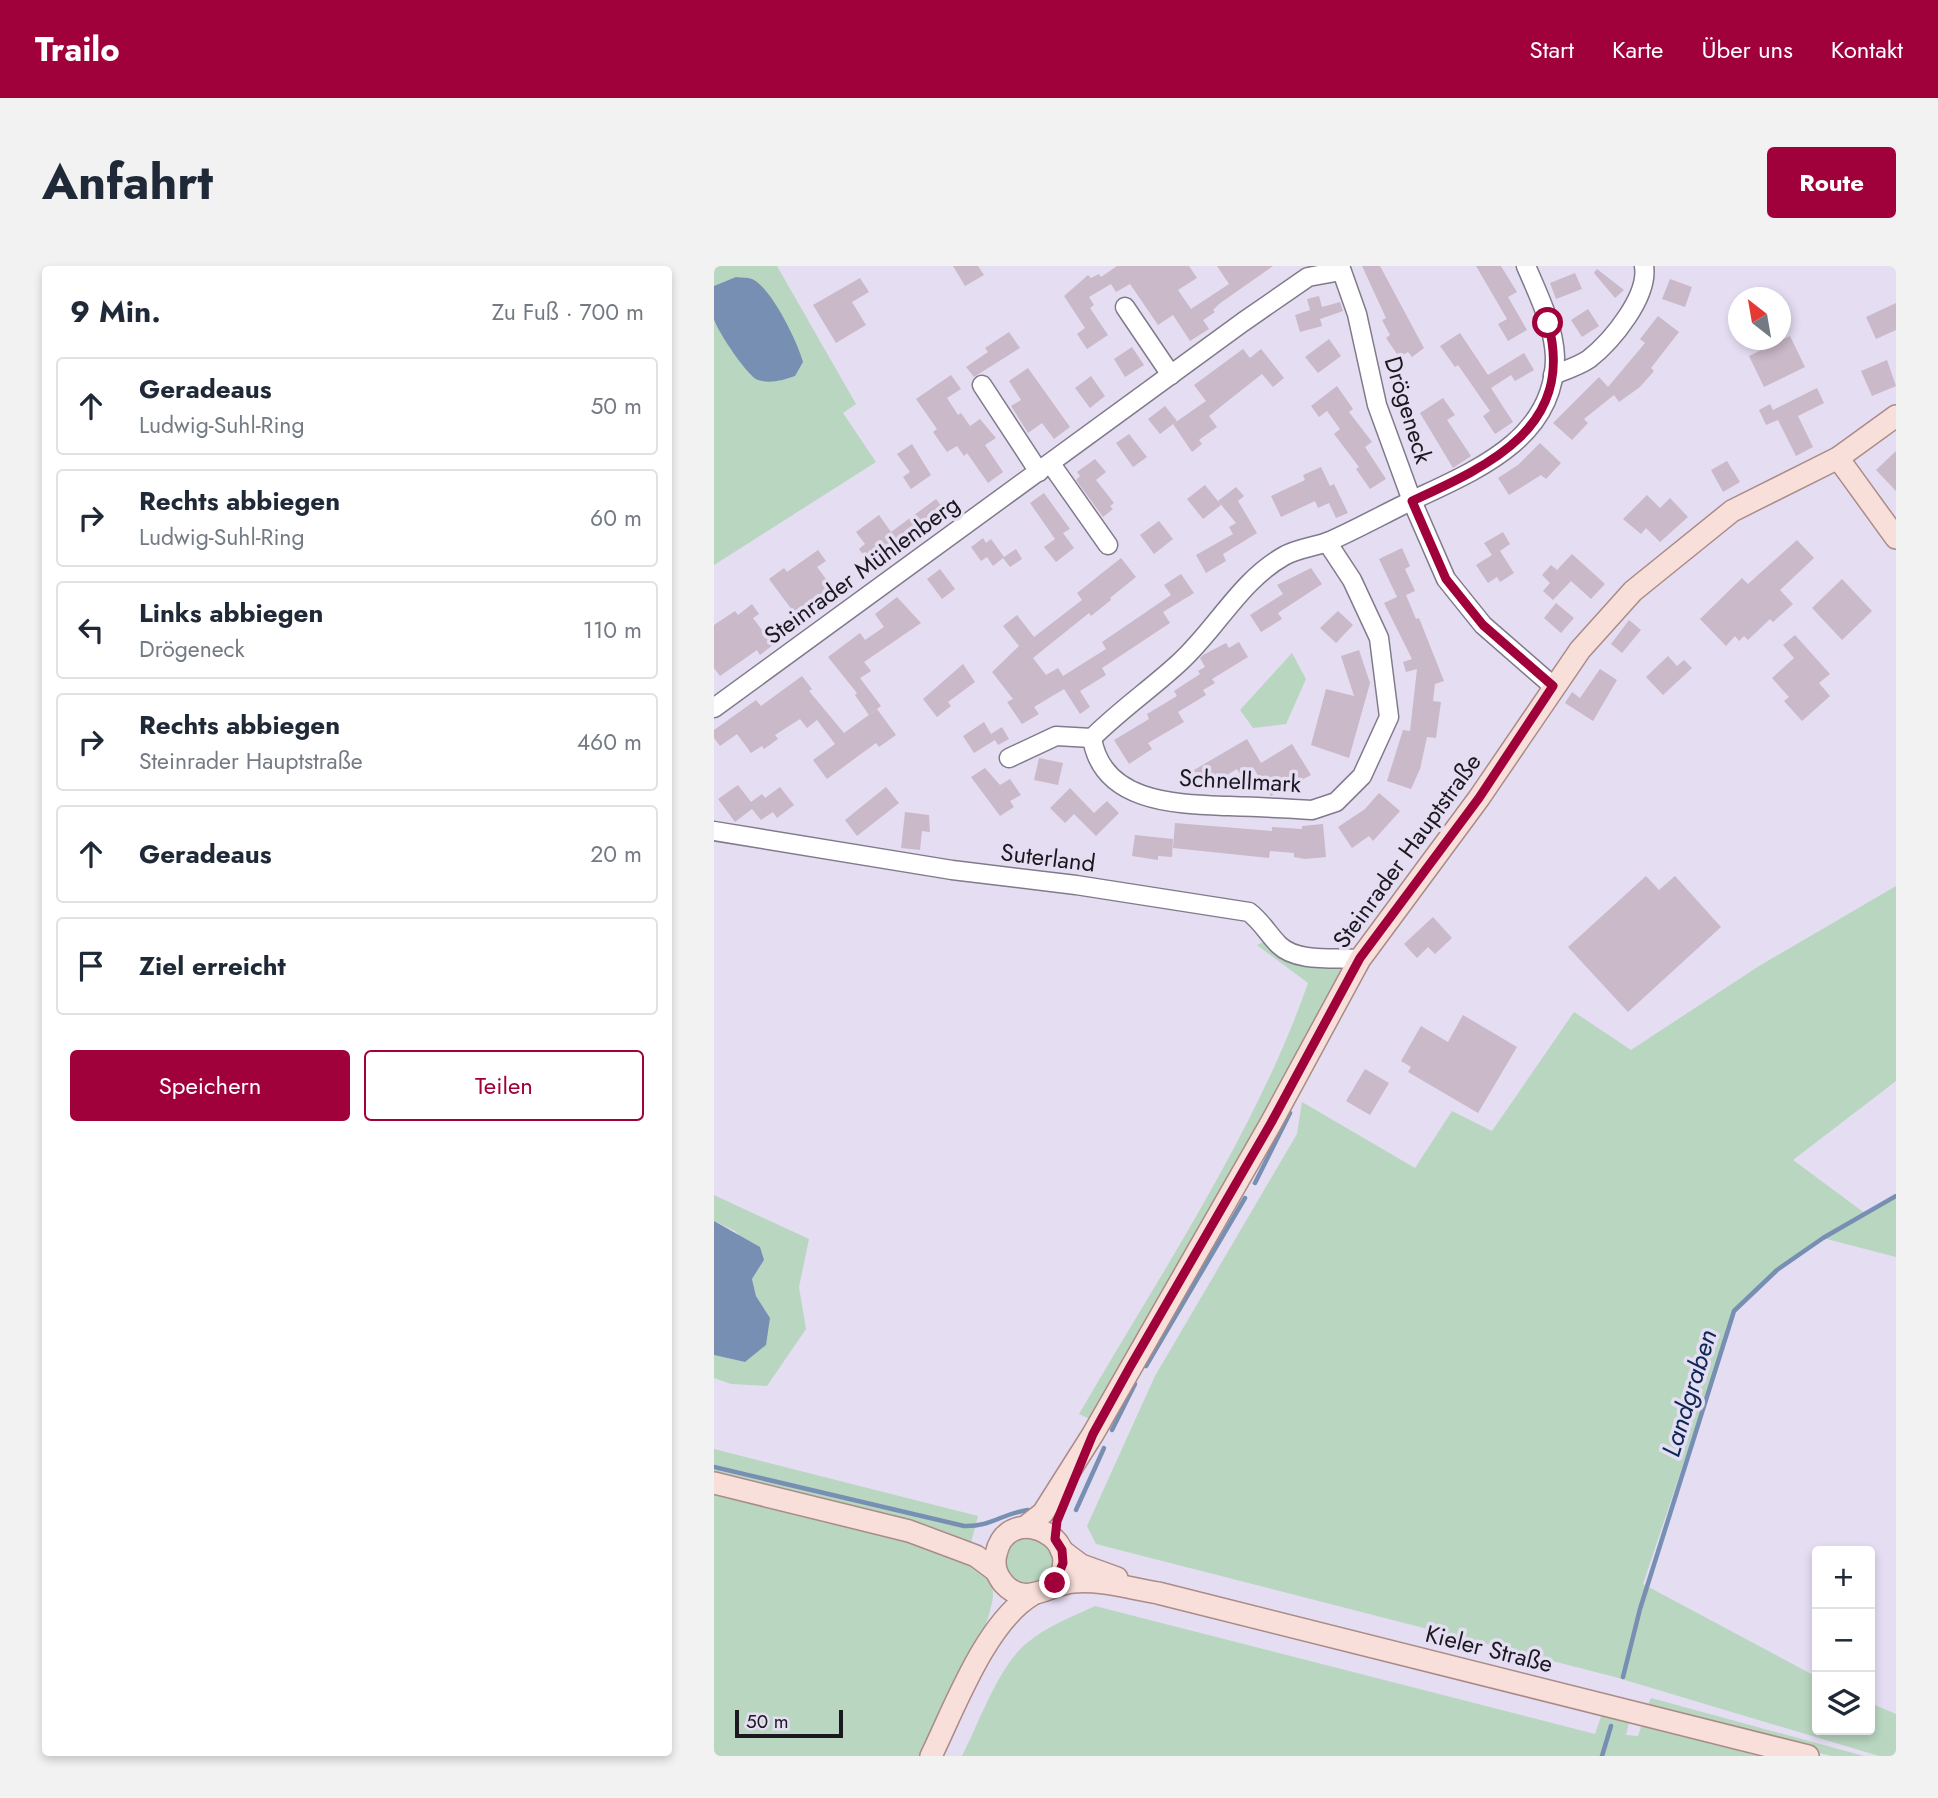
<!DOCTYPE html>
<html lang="de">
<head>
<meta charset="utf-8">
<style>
	body { margin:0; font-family:Jost,sans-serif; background:#f2f2f3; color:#1f2937 }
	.controls { position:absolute; right:21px; bottom:21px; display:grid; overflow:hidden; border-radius:7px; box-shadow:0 4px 10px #0003 }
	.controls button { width:63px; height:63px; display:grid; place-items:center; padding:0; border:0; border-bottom:2px solid #e0e1e3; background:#fff; color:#1f2937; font:35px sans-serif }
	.compass { position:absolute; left:1014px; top:21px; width:63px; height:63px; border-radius:50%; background:#fff; box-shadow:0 4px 10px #0003; rotate:329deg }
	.scale { position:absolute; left:21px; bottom:18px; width:108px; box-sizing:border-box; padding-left:7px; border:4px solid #1b181f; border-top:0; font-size:19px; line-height:24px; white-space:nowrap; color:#1b181f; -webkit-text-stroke:5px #e5ddf2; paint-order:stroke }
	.stop { position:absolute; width:21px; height:21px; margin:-16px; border:5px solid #a0013a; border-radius:50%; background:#fff }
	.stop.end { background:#a0013a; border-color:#fff; box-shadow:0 2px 7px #0008 }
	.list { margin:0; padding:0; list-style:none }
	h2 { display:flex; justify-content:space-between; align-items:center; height:91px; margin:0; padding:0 28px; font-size:30px }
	h2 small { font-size:23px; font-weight:400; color:#747a83 }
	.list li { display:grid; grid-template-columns:46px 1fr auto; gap:21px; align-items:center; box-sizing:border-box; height:98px; margin:0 14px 14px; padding:0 14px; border:2px solid #e0e1e3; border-radius:7px }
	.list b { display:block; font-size:26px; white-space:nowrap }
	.list p { margin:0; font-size:23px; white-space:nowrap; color:#747a83 }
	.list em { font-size:23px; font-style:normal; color:#747a83 }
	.actions { display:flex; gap:14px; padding:21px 28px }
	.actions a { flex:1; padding:16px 0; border:2px solid #a0013a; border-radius:7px; text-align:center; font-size:24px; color:#a0013a }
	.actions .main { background:#a0013a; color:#fff }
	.icon { flex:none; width:38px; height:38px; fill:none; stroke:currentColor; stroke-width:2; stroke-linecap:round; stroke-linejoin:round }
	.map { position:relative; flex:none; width:1182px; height:1490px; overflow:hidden; border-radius:7px }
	header { display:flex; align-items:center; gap:42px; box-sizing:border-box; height:98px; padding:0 35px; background:#a0013a; color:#fff }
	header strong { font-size:33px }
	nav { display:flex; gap:38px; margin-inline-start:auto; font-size:24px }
	.intro { display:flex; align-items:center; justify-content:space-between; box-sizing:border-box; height:168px; padding:0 42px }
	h1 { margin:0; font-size:49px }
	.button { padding:18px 32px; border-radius:7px; background:#a0013a; color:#fff; font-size:24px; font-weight:700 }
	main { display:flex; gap:42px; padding:0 42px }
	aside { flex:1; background:#fff; border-radius:7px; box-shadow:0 4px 10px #0003 }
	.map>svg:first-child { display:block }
	.green { fill:#b8d6c0 }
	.water { fill:#788fb4 }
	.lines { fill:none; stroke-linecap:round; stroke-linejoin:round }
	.stream { stroke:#788fb4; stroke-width:4.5 }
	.building { fill:#cab9c9 }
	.minor-casing { stroke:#817a8c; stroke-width:21 }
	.major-casing { stroke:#a98b88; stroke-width:24 }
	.minor { stroke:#fff; stroke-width:18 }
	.major { stroke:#f9dfda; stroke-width:21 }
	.route { stroke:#a0013a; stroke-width:9 }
	.labels { text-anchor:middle; stroke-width:7; stroke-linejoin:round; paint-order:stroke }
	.street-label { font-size:24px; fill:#1b181f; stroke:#e5ddf2 }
	.water-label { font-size:26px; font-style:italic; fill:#0b2856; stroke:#e5ddf2 }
</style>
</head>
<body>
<header>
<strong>Trailo</strong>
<nav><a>Start</a><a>Karte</a><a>Über uns</a><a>Kontakt</a></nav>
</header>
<div class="intro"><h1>Anfahrt</h1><a class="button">Route</a></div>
<main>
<aside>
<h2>9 Min.<small>Zu Fuß · 700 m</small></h2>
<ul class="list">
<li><svg class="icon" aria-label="ahead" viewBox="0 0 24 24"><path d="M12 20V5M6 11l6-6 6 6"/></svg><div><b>Geradeaus</b><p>Ludwig-Suhl-Ring</p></div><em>50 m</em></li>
<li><svg class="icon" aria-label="right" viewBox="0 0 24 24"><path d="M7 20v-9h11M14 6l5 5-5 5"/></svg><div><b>Rechts abbiegen</b><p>Ludwig-Suhl-Ring</p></div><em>60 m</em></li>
<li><svg class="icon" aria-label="left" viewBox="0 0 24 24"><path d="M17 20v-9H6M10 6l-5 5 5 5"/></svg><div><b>Links abbiegen</b><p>Drögeneck</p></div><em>110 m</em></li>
<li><svg class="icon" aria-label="right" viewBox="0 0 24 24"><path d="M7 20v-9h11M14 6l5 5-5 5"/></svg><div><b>Rechts abbiegen</b><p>Steinrader Hauptstraße</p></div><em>460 m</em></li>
<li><svg class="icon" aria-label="ahead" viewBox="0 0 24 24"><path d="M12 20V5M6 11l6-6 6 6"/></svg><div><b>Geradeaus</b></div><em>20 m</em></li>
<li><svg class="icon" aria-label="arrive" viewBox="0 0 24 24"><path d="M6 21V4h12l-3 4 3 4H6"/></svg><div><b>Ziel erreicht</b></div></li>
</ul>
<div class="actions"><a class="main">Speichern</a><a>Teilen</a></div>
</aside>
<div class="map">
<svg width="1182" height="1490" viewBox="0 0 1182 1490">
	<rect width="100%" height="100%" fill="#e5ddf2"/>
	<g class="green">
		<path d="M0 0H63L142 138 129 147 162 196 0 299Z"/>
		<path d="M578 387 592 413 572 458 539 462 526 444Z"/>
		<path d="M1182 620V815L1079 894 1152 948 1182 930V991L1109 972 1063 1004 1020 1046 929 1318 1103 1411V1464H1156V1437L1182 1448V1490H1165L901 1411 382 1278 373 1260 441 1110 583 868 588 836 701 902 738 845 778 865 860 746 917 784 1045 700Z"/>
		<path d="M552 675 628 699 626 706 576 804 376 1153 365 1148C444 1012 543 864 594 717L543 679Z"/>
		<path d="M0 929 95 973 85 1021 92 1063 53 1120 17 1118 0 1112V1089L31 1096 56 1052 42 1030 38 1013 50 994 21 965 0 955Z"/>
		<path d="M0 1183 264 1250 253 1292C263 1301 278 1311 279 1326 280 1360 225 1455 207 1490H0Z"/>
		<circle cx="314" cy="1295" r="24"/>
		<path d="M381 1340 881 1468 889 1445 916 1452 912 1469 924 1470 928 1458 1067 1490H248C265 1457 285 1399 313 1377 333 1360 358 1351 381 1340Z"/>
		<path d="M937 1432 1150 1490H1117L940 1443 934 1439Z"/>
	</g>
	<g class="water">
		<path d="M22 11C27 12 33 11 38 13 57 21 84 77 89 96L81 110C70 114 56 118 44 114 34 111 2 63 0 53 0 42 0 30 0 20Z"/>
		<path d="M0 955 46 981 50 994 38 1013 42 1030 56 1052 52 1079 31 1096 0 1089Z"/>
	</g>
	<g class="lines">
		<g class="stream">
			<path d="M541 917 576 847"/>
			<path d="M432 1100 531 932"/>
			<path d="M398 1164 421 1118"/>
			<path d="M0 1201 250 1260C277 1261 289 1247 314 1244"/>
			<path d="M362 1244 390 1182"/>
			<path d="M909 1411 926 1343 1020 1045 1063 1004 1109 972 1182 930"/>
			<path d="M888 1490 897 1460"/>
		</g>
	</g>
	<g class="building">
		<path d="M239 0H264L270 9 251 20Z"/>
		<path d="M403 0H475L483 12 464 24 477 43 515 18 503 0H559L505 38 499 44 501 46 489 54 495 63 476 75 459 49 444 59 416 18 402 26 397 18 375 31 380 39 376 42 394 69 373 83 363 68 371 62 350 30 374 9 377 12 385 8 387 11Z"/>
		<path d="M648 0H666L710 82 698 91 694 86 685 91 672 72 676 69 668 54 672 52Z"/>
		<path d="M762 0H787L803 26 794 31 813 64 794 75 784 58 793 53Z"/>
		<path d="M883 3 910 24 901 32 880 7Z"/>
		<path d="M861 7 868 23 842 33 836 17Z"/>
		<path d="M146 12 155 26 138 36 152 59 122 77 99 39Z"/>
		<path d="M956 13 978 21 971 41 948 33Z"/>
		<path d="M605 30 608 41 626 36 629 45 606 53 608 60 586 66 581 49 596 44 593 33Z"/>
		<path d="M1182 37V64L1162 73 1152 51Z"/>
		<path d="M874 43 885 60 868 71 857 54Z"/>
		<path d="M944 50 965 66 937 102 940 105 926 121 905 136 900 129 870 153 874 157 858 174 839 157 885 111 894 121 931 77 926 73Z"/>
		<path d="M295 66 306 82 260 111 252 101 274 86 271 82Z"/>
		<path d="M746 67 774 109 810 87 820 104 801 115 797 109 777 122 799 156 781 168 769 150 776 145 744 99 741 101 726 80Z"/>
		<path d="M1076 70 1091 101 1050 121 1035 90Z"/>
		<path d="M615 73 627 90 604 107 591 91Z"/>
		<path d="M418 81 430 99 411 111 400 93Z"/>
		<path d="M529 83 536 92 547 83 570 112 559 121 548 108 515 134 495 150 503 161 485 174 488 178 478 186 459 158 492 135 480 119Z"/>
		<path d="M1173 94 1182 120 1158 130 1147 105Z"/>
		<path d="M314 102 356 161 340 173 328 157 314 167 297 140 307 134 295 115Z"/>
		<path d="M237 109 247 123 233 132 244 149 247 147 256 160 266 153 282 172 271 179 289 206 274 217 253 187 250 190 243 180 233 186 219 166 223 163 202 133Z"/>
		<path d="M377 110 391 130 376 142 361 122Z"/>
		<path d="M623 120 639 143 635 146 658 176 651 181 672 213 656 223 642 203 645 201 620 168 626 163 613 145 605 151 597 140Z"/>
		<path d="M1103 122 1110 137 1084 150 1099 181 1082 190 1064 154 1052 159 1045 144 1056 138 1059 144Z"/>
		<path d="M729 132 741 149 733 154 757 190 739 202 706 147Z"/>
		<path d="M451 140 463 155 446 168 434 153Z"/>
		<path d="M415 168 433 191 419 201 402 177Z"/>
		<path d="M826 177 847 197 832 213 827 209 795 229 784 212 804 199Z"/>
		<path d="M198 178 217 209 197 223 189 211 196 206 183 188Z"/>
		<path d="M1182 185V225L1162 204Z"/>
		<path d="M381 193 392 206 382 214 400 237 396 240 399 243 389 251 362 214 366 210 363 206Z"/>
		<path d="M1013 195 1026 216 1009 226 997 204Z"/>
		<path d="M607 201 616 220 620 218 634 247 622 252 615 237 604 242 601 235 567 251 557 230 591 214 589 209Z"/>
		<path d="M491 219 507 239 489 253 473 233Z"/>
		<path d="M522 221 530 230 524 235 543 267 509 288 512 295 492 307 482 289 519 268 515 261 522 257 504 235Z"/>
		<path d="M330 227 356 263 349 267 360 282 342 296 330 281 341 273 316 237Z"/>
		<path d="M933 229 946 242 956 232 974 251 946 276 932 262 927 268 909 253Z"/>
		<path d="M222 233 233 247 157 300 145 283 151 278 142 266 165 249 177 266Z"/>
		<path d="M445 255 459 273 440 288 426 269Z"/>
		<path d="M789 266 796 278 786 285 800 307 786 316 783 311 774 317 762 299 778 289 770 277Z"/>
		<path d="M269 272 272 277 277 273 290 291 302 283 308 293 296 301 289 292 279 300 273 291 267 295 257 281Z"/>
		<path d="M1083 274 1100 292 1066 324 1079 338 1059 356 1056 353 1034 374 1030 370 1025 375 1021 370 1012 380 986 353 1028 312 1034 318Z"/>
		<path d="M688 282 696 300 691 303 701 325 692 329 702 353 705 352 730 415 721 418 719 435 727 436 722 472 713 471 706 503 697 523 673 515 689 464 696 465 703 403 692 406 689 396 698 393 670 337 683 331 665 293Z"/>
		<path d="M104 284 112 295 103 301 121 325 84 352 55 313 70 302 73 306Z"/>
		<path d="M858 288 891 318 877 333 857 315 839 334 829 325 836 317 828 309 837 299 843 304Z"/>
		<path d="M407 292 422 311 396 332 397 334 377 350 375 347 319 392 332 409 344 402 349 410 392 383 388 376 457 329 450 319 467 308 480 327 449 346 456 357 388 402 392 409 366 425 376 441 366 448 350 423 320 441 325 448 308 458 293 436 299 433 278 406 305 380 289 360 303 349 320 371 368 334 363 327Z"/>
		<path d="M597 302 608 318 564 347 568 353 547 366 536 349 569 328 563 319Z"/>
		<path d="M226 303 241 323 228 333 213 313Z"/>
		<path d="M1128 313 1158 345 1128 374 1098 342Z"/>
		<path d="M183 331 207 357 150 396 157 405 146 412 167 440 155 449 141 429 143 427 114 391 146 367 151 374 170 361 161 348Z"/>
		<path d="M842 337 860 352 847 367 830 352Z"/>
		<path d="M38 338 45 348 39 352 59 379 46 389 43 384 6 410 0 402V359L21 345 24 349Z"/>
		<path d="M624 345 639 359 622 377 606 362Z"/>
		<path d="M915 354 927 364 908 387 897 378Z"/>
		<path d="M1081 369 1116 408 1105 417 1116 430 1088 455 1070 435 1075 431 1058 412 1080 392 1069 379Z"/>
		<path d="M525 376 534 391 498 413 501 417 489 424 492 429 464 446 470 456 434 477 438 483 415 498 400 474 435 453 433 448 463 430 460 425 486 408 484 405 491 401 486 392 489 389 512 377 515 382Z"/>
		<path d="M645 384 656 417 635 492 597 479 612 423 640 430 627 390Z"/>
		<path d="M954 390 963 400 970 394 978 402 949 429 932 411Z"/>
		<path d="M249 398 261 416 234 436 237 440 223 451 209 433Z"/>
		<path d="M886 403 903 414 879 455 851 437 858 426 866 432Z"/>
		<path d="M88 410 98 423 95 425 130 467 163 443 182 469 165 481 162 477 113 513 99 494 121 478 103 454 93 462 86 453 61 469 64 473 50 483 48 480 37 487 23 468 6 480 0 472V464L42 434 47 440Z"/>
		<path d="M270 456 277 468 288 461 295 473 284 479 281 474 260 487 249 470Z"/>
		<path d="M533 473 547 497 578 478 597 509 557 530 540 503 527 510 523 503 491 522 480 504Z"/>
		<path d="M325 492 349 497 344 519 320 514Z"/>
		<path d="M271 502 286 519 296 513 307 529 296 535 300 541 286 550 257 511Z"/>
		<path d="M24 519 37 536 48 528 51 532 66 521 80 539 63 552 59 546 47 554 38 543 21 556 4 533Z"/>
		<path d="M172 521 185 537 143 570 131 554Z"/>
		<path d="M356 522 380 547 393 535 405 547 382 570 360 548 351 557 336 542Z"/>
		<path d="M665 527 686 545 659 575 655 570 638 582 624 561 651 543Z"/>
		<path d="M191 546 215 549 216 566 208 565 206 584 187 582Z"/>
		<path d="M461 557 558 565V561L588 563V560L609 558 612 591 591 593 580 591V587L556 585 555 592 459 582Z"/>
		<path d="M421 569 459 573 458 591 444 590V594L418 590Z"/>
		<path d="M932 610 945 624 961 610 1007 661 914 746 854 681Z"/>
		<path d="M719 651 738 672 721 688 714 681 703 692 690 678Z"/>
		<path d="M749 749 803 781 764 847 694 806 697 801 687 795 707 760 734 776Z"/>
		<path d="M651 803 675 817 656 849 632 835Z"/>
	</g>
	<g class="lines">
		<defs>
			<g id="minor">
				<path d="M626 0 643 48 663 139 698 235 732 313 769 359 839 420"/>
				<path d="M411 41 457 109"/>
				<path d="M839 109C852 104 865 100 875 93 898 75 935 30 930 0"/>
				<path d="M268 119 325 206"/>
				<path d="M337 198 394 279"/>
				<path d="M0 442 529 56 594 11 627 5"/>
				<path d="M378 472C388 536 460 538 512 540 540 541 569 542 598 544L622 536 648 510 675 451 665 372 638 314 613 276"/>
				<path d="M295 492 342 470 378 472C406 444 438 422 466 396 503 362 526 315 570 290 584 282 601 281 616 275 643 263 670 248 697 235 760 205 841 174 841 91 840 60 824 28 812 0"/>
				<path d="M0 565 238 604 362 619 535 646C548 656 554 668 565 679 583 697 623 691 646 693"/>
			</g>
			<g id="major">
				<path d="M1124 192 1182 272"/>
				<path d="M0 1217 195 1265 262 1290 282 1305"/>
				<path d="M311 1261 329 1247 379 1168 557 857 646 693 765 532 866 384 919 325 1018 245 1124 192 1182 150"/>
				<path d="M347 1284 367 1299 403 1312"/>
				<path d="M338 1321C381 1275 294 1232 282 1288 279 1299 283 1310 290 1318 312 1342 335 1318 359 1316 386 1313 418 1323 444 1327L1094 1490"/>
				<path d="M217 1490C240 1443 272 1356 318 1329"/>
			</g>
		</defs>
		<use href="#minor" class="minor-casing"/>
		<use href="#major" class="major-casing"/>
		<use href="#minor" class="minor"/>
		<use href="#major" class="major"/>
	</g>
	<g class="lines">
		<path class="route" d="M341 1317 349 1297 348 1284 341 1273 343 1255 379 1168 416 1101 557 857 646 692 765 532 839 420 769 359 732 313 698 235C777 199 862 160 834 57"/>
	</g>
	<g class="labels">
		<g class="street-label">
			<text transform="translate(694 144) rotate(73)" y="8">Drögeneck</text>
			<text transform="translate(148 304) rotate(-36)" y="8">Steinrader Mühlenberg</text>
			<text transform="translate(526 515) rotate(3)" y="8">Schnellmark</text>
			<text transform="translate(693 585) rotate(-54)" y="8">Steinrader Hauptstraße</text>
			<text transform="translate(334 592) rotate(7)" y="8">Suterland</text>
			<text transform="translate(775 1383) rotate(14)" y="8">Kieler Straße</text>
		</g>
		<g class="water-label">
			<text transform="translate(975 1127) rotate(-73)" y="9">Landgraben</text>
		</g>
	</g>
</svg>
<div class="controls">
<button>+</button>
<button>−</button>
<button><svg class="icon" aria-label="layers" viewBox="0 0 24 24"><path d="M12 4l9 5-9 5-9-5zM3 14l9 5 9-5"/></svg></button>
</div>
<svg class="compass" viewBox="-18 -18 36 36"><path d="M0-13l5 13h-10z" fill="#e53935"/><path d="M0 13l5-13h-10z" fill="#747a83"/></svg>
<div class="scale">50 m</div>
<div class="stop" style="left:834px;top:57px"></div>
<div class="stop end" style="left:341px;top:1317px"></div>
</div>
</main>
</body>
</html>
